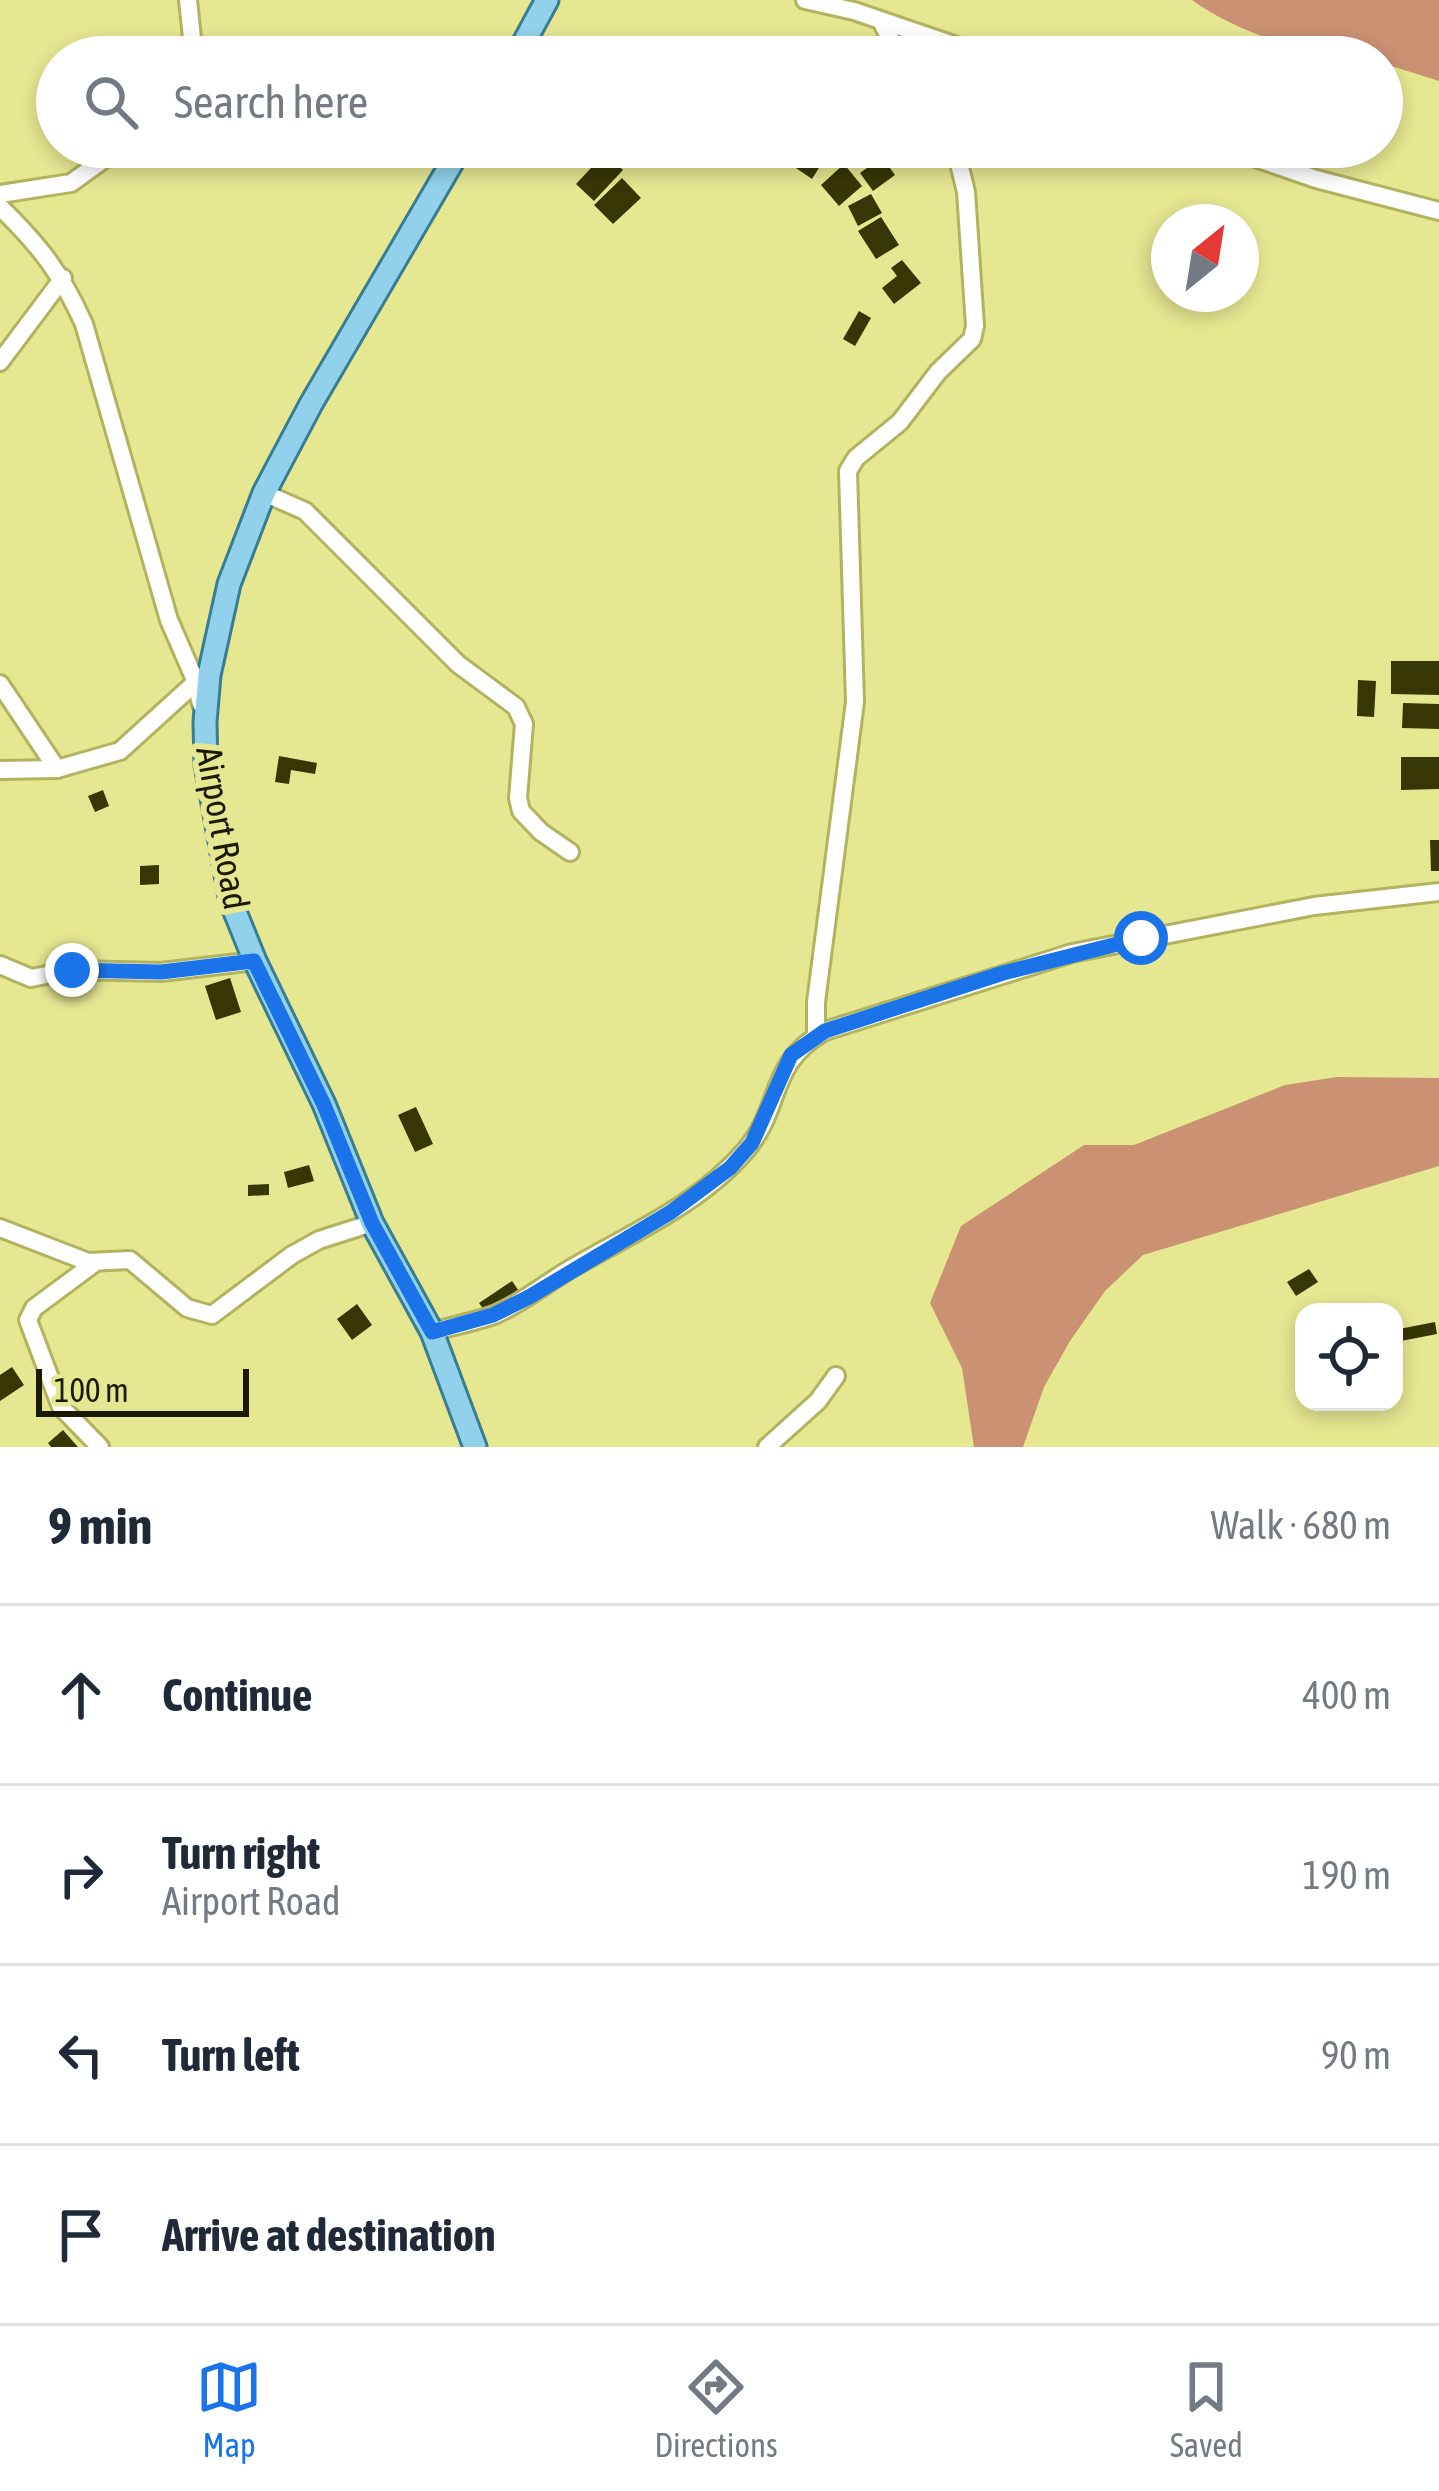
<!DOCTYPE html>
<html lang="en">
<head>
<meta charset="utf-8">
<style>
	body { margin:0; font-family:"Asap Condensed",sans-serif; background:#f6f6f7; color:#1f2937 }
	.controls { position:absolute; right:36px; bottom:36px; display:grid; overflow:hidden; border-radius:24px; box-shadow:0 6px 18px #0003 }
	.controls button { width:108px; height:108px; display:grid; place-items:center; padding:0; border:0; border-bottom:3px solid #e0e1e3; background:#fff; color:#1f2937; font:60px sans-serif }
	.compass { position:absolute; left:1151px; top:204px; width:108px; height:108px; border-radius:50%; background:#fff; box-shadow:0 6px 18px #0003; rotate:30deg }
	.scale { position:absolute; left:36px; bottom:30px; width:213px; box-sizing:border-box; padding-left:12px; border:6px solid #1a1a01; border-top:0; font-size:33px; line-height:42px; white-space:nowrap; color:#1a1a01; -webkit-text-stroke:9px #e5e791; paint-order:stroke }
	.stop { position:absolute; width:36px; height:36px; margin:-27px; border:9px solid #1a73e8; border-radius:50%; background:#fff }
	.stop.end { background:#1a73e8; border-color:#fff; box-shadow:0 3px 12px #0008 }
	.list { margin:0; padding:0; list-style:none }
	h2 { display:flex; justify-content:space-between; align-items:center; height:156px; margin:0; padding:0 48px; font-size:51px }
	h2 small { font-size:39px; font-weight:400; color:#747a83 }
	.list li { display:grid; grid-template-columns:78px 1fr auto; gap:36px; align-items:center; box-sizing:border-box; height:180px; padding:0 48px; border-top:3px solid #e0e1e3 }
	.list b { display:block; font-size:45px; white-space:nowrap }
	.list p { margin:0; font-size:39px; white-space:nowrap; color:#747a83 }
	.list em { font-size:39px; font-style:normal; color:#747a83 }
	.icon { flex:none; width:66px; height:66px; fill:none; stroke:currentColor; stroke-width:2; stroke-linecap:round; stroke-linejoin:round }
	.map { position:relative; flex:none; width:1439px; height:1447px; overflow:hidden }
	.search { position:absolute; background:#fff; box-shadow:0 6px 18px #0003; left:36px; right:36px; top:36px; height:132px; display:flex; align-items:center; gap:30px; box-sizing:border-box; padding:0 42px; border-radius:66px; color:#747a83; font-size:45px }
	.sheet { height:876px; background:#fff }
	nav { display:flex; justify-content:space-around; align-items:center; box-sizing:border-box; height:168px; border-top:3px solid #e0e1e3; background:#fff; font-size:33px; color:#747a83 }
	nav a { display:grid; justify-items:center; gap:6px }
	nav .on { color:#1a73e8 }
	.map>svg:first-child { display:block }
	.forest { fill:#ca9172 }
	.building { fill:#373706 }
	.lines { fill:none; stroke-linecap:round; stroke-linejoin:round }
	.minor-casing { stroke:#b2b35f; stroke-width:22 }
	.major-casing { stroke:#397d91; stroke-width:27 }
	.minor { stroke:#fff; stroke-width:16 }
	.major { stroke:#92d1ec; stroke-width:21 }
	.route { stroke:#1a73e8; stroke-width:15 }
	.labels { text-anchor:middle; stroke-width:12; stroke-linejoin:round; paint-order:stroke }
	.street-label { font-size:36px; fill:#1a1a01; stroke:#e5e791 }
</style>
</head>
<body>
<div class="map">
<svg width="1439" height="1447" viewBox="0 0 1439 1447">
	<rect width="100%" height="100%" fill="#e5e791"/>
	<g class="forest">
		<path d="M1192 0H1439V81L1382 63V57C1317 57 1245 38 1192 0Z"/>
		<path d="M1337 1077 1439 1078V1166L1143 1255 1105 1291 1070 1341 1044 1387 1023 1447H974L962 1368 930 1303 961 1226 1084 1145H1134L1285 1085Z"/>
	</g>
	<g class="building">
		<path d="M806 147 831 149 812 179 793 166Z"/>
		<path d="M986 147H1010L1008 152 1013 154 998 167 981 157Z"/>
		<path d="M605 153 623 170 594 201 576 184Z"/>
		<path d="M882 157 895 175 873 191 860 173Z"/>
		<path d="M844 164 862 186 839 206 821 185Z"/>
		<path d="M622 178 641 198 613 224 594 205Z"/>
		<path d="M871 194 882 213 858 226 848 206Z"/>
		<path d="M881 217 899 245 876 259 858 231Z"/>
		<path d="M902 260 921 283 894 304 882 288 897 276 891 268Z"/>
		<path d="M859 311 871 318 855 346 843 339Z"/>
		<path d="M1391 661H1439V695L1391 694Z"/>
		<path d="M1358 680 1376 681 1374 717 1357 716Z"/>
		<path d="M1403 703 1439 704V729L1402 728Z"/>
		<path d="M279 756 317 763 315 774 291 770 289 784 275 782Z"/>
		<path d="M1401 757H1439V789L1401 790Z"/>
		<path d="M103 790 109 806 95 812 88 796Z"/>
		<path d="M1430 840H1439V871H1431Z"/>
		<path d="M159 865V884L140 885V866Z"/>
		<path d="M230 978 241 1012 216 1020 205 986Z"/>
		<path d="M416 1107 433 1144 415 1152 398 1115Z"/>
		<path d="M309 1165 314 1181 288 1188 284 1172Z"/>
		<path d="M269 1184V1195L248 1196V1185Z"/>
		<path d="M1309 1269 1318 1282 1296 1296 1287 1282Z"/>
		<path d="M512 1281 521 1294 503 1306 498 1301 484 1310 479 1303Z"/>
		<path d="M357 1304 372 1325 352 1340 337 1319Z"/>
		<path d="M1435 1322 1437 1334 1401 1341 1399 1329Z"/>
		<path d="M12 1367 24 1385 0 1401V1375Z"/>
		<path d="M63 1430 78 1447H51L48 1443Z"/>
	</g>
	<g class="lines">
		<defs>
			<g id="minor">
				<path d="M805 0 854 11 989 57"/>
				<path d="M881 21 900 57"/>
				<path d="M187 57 192 38 188 0"/>
				<path d="M1224 147 1316 179 1439 211"/>
				<path d="M0 194 71 183 121 147"/>
				<path d="M0 207C40 246 61 273 84 324L169 620 196 682 201 704"/>
				<path d="M0 362 63 278"/>
				<path d="M264 493 305 511 458 664 516 707 524 724 518 798 521 811 541 832 570 852"/>
				<path d="M0 684 57 769"/>
				<path d="M0 770 57 769 120 751 196 682"/>
				<path d="M0 965 31 978 72 970 161 972 255 961"/>
				<path d="M816 1036V1002L855 702 848 471 856 458 900 422 938 372 972 339 975 326 966 192 955 147"/>
				<path d="M0 1228 88 1262 130 1260 187 1308 212 1315 292 1255 319 1240 372 1223"/>
				<path d="M96 1262 34 1308 28 1320 61 1407 100 1447"/>
				<path d="M432 1332C452 1326 474 1322 494 1315 523 1303 546 1283 572 1268 632 1233 700 1204 746 1150 783 1106 767 1064 825 1031L1072 953 1314 906 1439 892"/>
				<path d="M767 1447 818 1401 836 1376"/>
			</g>
			<g id="major">
				<path d="M516 57 547 0"/>
				<path d="M461 147 311 404 264 493 229 584 209 675 205 722 206 765 231 902 255 961 324 1104 372 1223 432 1332 475 1447"/>
			</g>
		</defs>
		<use href="#minor" class="minor-casing"/>
		<use href="#major" class="major-casing"/>
		<use href="#minor" class="minor"/>
		<use href="#major" class="major"/>
	</g>
	<g class="lines">
		<path class="route" d="M72 970 161 972 254 961 324 1105 372 1223 432 1332 493 1315 529 1297 671 1212 730 1168 752 1143 791 1055 825 1031 1003 973 1141 938"/>
	</g>
	<g class="labels">
		<g class="street-label">
			<text transform="translate(223 828) rotate(80)" y="13">Airport Road</text>
		</g>
	</g>
</svg>
<div class="controls">
<button><svg class="icon" aria-label="locate" viewBox="0 0 24 24"><circle cx="12" cy="12" r="6"/><path d="M12 2v4M12 18v4M2 12h4M18 12h4"/></svg></button>
</div>
<svg class="compass" viewBox="-18 -18 36 36"><path d="M0-13l5 13h-10z" fill="#e53935"/><path d="M0 13l5-13h-10z" fill="#747a83"/></svg>
<div class="scale">100 m</div>
<div class="stop" style="left:1141px;top:938px"></div>
<div class="stop end" style="left:72px;top:970px"></div>
<div class="search"><svg class="icon" aria-label="search" viewBox="0 0 24 24"><circle cx="10" cy="10" r="6"/><path d="M15 15l6 6"/></svg>Search here</div>
</div>
<section class="sheet">
<h2>9 min<small>Walk · 680 m</small></h2>
<ul class="list">
<li><svg class="icon" aria-label="ahead" viewBox="0 0 24 24"><path d="M12 20V5M6 11l6-6 6 6"/></svg><div><b>Continue</b></div><em>400 m</em></li>
<li><svg class="icon" aria-label="right" viewBox="0 0 24 24"><path d="M7 20v-9h11M14 6l5 5-5 5"/></svg><div><b>Turn right</b><p>Airport Road</p></div><em>190 m</em></li>
<li><svg class="icon" aria-label="left" viewBox="0 0 24 24"><path d="M17 20v-9H6M10 6l-5 5 5 5"/></svg><div><b>Turn left</b></div><em>90 m</em></li>
<li><svg class="icon" aria-label="arrive" viewBox="0 0 24 24"><path d="M6 21V4h12l-3 4 3 4H6"/></svg><div><b>Arrive at destination</b></div></li>
</ul>
</section>
<nav>
<a class="on"><svg class="icon" aria-label="map" viewBox="0 0 24 24"><path d="M3 6l6-2 6 2 6-2v14l-6 2-6-2-6 2zM9 4v14M15 6v14"/></svg>Map</a>
<a><svg class="icon" aria-label="directions" viewBox="0 0 24 24"><path d="M12 3l9 9-9 9-9-9zM9 14v-3h6M13 9l2 2-2 2"/></svg>Directions</a>
<a><svg class="icon" aria-label="saved" viewBox="0 0 24 24"><path d="M7 4h10v16l-5-4-5 4z"/></svg>Saved</a>
</nav>
</body>
</html>
